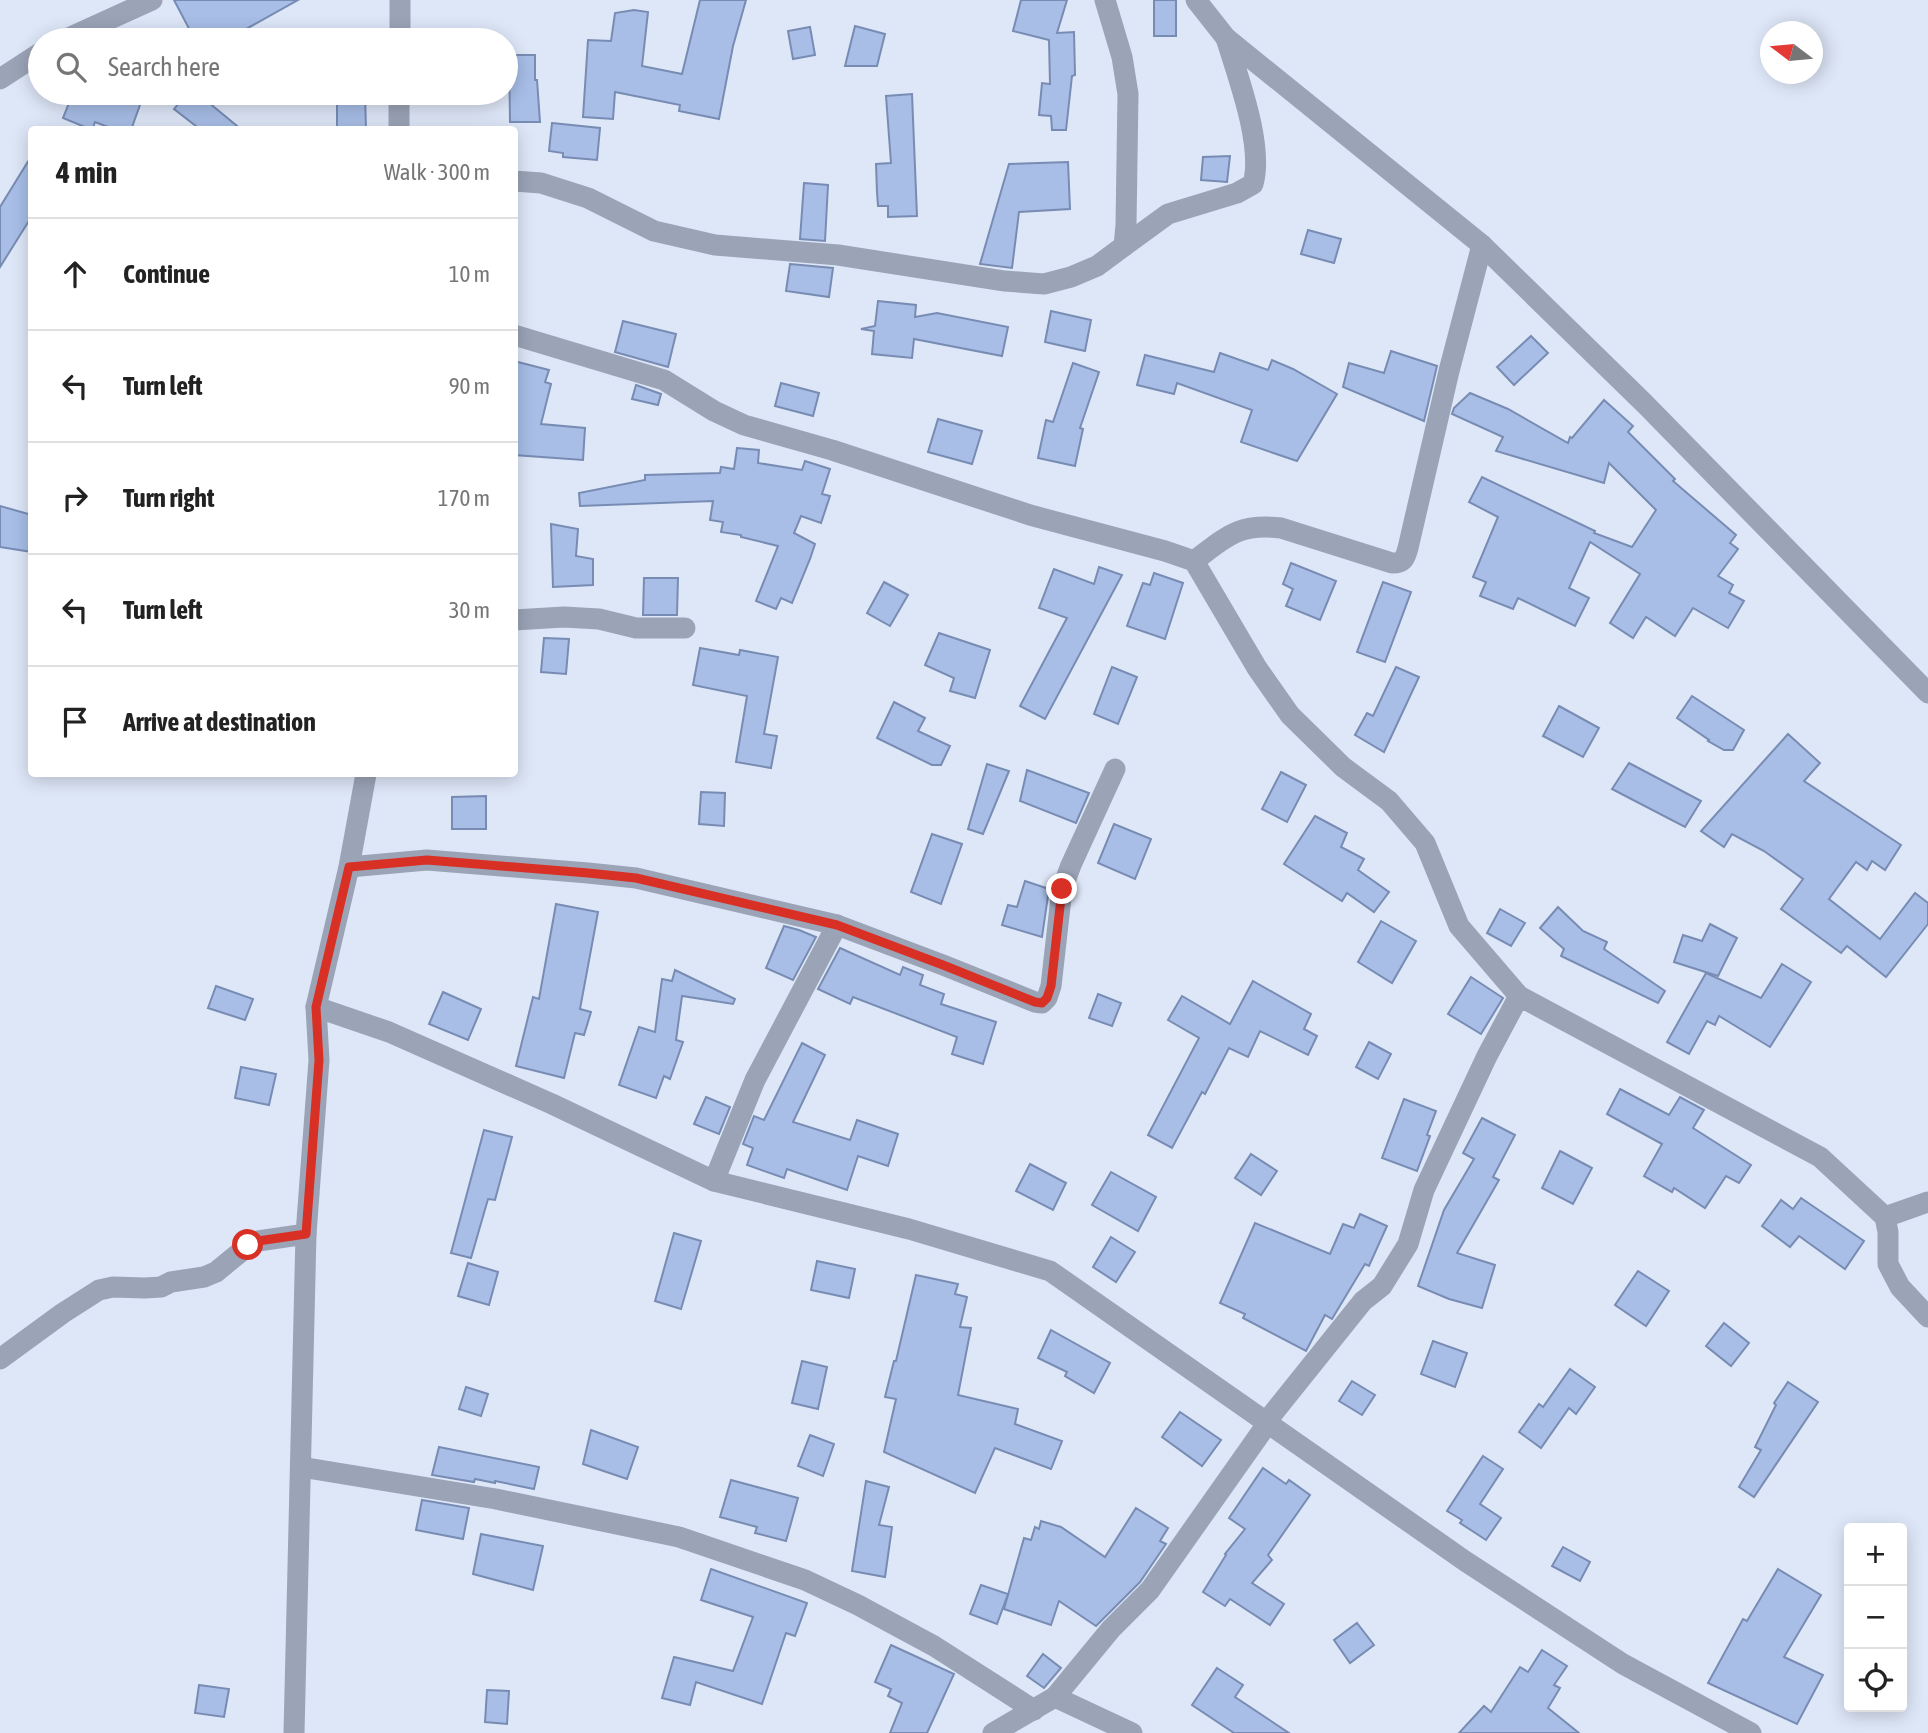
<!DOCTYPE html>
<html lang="en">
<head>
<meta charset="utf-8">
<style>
	body { margin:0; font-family:"Asap Condensed",sans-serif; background:#f6f6f6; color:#222 }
	.controls { position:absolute; right:21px; bottom:21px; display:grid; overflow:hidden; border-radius:7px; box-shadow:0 4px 18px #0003 }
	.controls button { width:63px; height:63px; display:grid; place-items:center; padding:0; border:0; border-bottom:2px solid #e0e0e0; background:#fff; color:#222; font:35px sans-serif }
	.compass { position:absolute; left:1760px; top:21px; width:63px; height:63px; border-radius:50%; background:#fff; box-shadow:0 4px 18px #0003; rotate:286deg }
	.stop { position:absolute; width:21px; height:21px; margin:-16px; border:5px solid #d93025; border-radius:50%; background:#fff }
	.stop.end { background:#d93025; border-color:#fff; box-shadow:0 2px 7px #0008 }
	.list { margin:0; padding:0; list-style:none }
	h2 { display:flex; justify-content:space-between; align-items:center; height:91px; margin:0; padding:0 28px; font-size:30px }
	h2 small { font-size:23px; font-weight:400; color:#767676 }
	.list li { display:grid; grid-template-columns:46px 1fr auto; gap:21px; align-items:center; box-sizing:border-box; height:112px; padding:0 28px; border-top:2px solid #e0e0e0 }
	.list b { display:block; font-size:26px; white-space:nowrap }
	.list em { font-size:23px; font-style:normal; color:#767676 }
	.icon { flex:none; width:38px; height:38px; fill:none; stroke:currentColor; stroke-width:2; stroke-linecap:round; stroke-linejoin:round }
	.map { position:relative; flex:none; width:1928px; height:1733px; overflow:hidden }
	.search { position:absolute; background:#fff; box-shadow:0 4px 18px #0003; left:28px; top:28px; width:490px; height:77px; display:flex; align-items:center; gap:18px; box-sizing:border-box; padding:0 24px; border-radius:38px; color:#767676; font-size:26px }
	.panel { position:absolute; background:#fff; box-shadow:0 4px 18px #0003; left:28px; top:126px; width:490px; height:651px; border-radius:7px }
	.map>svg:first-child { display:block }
	.building { fill:#a8bee7; stroke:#788cb3; stroke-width:2 }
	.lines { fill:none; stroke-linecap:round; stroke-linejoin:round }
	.minor { stroke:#9ba4b7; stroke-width:21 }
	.route { stroke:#d93025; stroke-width:9 }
</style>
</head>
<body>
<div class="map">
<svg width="1928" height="1733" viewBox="0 0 1928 1733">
	<rect width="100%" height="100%" fill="#dee7f8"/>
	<g class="building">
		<path d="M174 0H298L239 33 243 40H195Z"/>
		<path d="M700 0H746L733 46 719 119 679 111 680 105 615 92 613 119 583 117 588 40 611 41 615 13 634 10 648 12 642 66 682 74Z"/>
		<path d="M1021 0H1067L1057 33 1074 32 1075 75 1072 76 1066 130H1052L1051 116 1039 115 1042 83 1050 84 1049 40 1013 31Z"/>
		<rect x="1154" y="0" width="22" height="36"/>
		<path d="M855 26 885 34 877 66H845Z"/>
		<path d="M810 27 815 55 793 59 788 31Z"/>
		<path d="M509 55H535V80H537L540 122H510Z"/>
		<path d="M73 93H118L141 102 131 130H116L95 122 92 130 63 118Z"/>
		<path d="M187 93H197L242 130H201L174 109Z"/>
		<path d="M337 93H365L366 129H337Z"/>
		<path d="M912 94 917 216 888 217V206H878L877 192 876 164 891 163 886 96Z"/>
		<path d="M552 123 600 128 597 160 563 157V153L549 151Z"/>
		<path d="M32 155V216L0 267V207Z"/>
		<path d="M1230 156 1227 182 1201 180 1203 157Z"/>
		<path d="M1068 162 1070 209 1019 212 1012 268 980 264 1009 164Z"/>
		<path d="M804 183 828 185 825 241 800 239Z"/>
		<path d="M1308 230 1341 239 1334 263 1301 254Z"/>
		<path d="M790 264 833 268 829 297 786 291Z"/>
		<path d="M878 301 916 305 915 317 937 313 1008 327 1002 356 914 339 912 358 872 354 874 331 861 329 875 326Z"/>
		<path d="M1051 311 1091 320 1085 351 1045 342Z"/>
		<path d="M623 321 676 334 668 367 615 352Z"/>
		<path d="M1531 336 1548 353 1514 385 1497 367Z"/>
		<path d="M1391 351 1437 366 1424 421 1343 387 1349 363 1384 373Z"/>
		<path d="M1220 353 1268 370 1272 360 1293 369 1337 394 1297 461 1241 442 1252 410 1177 383 1174 394 1137 385 1145 355 1214 372Z"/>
		<path d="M514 361 549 370 545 382 551 384 541 424 585 428 583 460 514 455Z"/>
		<path d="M1073 363 1099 372 1080 428 1083 429 1075 466 1038 458 1046 420 1053 422Z"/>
		<path d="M781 383 819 393 813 416 775 406Z"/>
		<path d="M636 385 661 394 658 405 632 399Z"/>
		<path d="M1470 393 1508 409 1568 443 1570 437 1572 438 1604 400 1633 426 1628 432 1675 479 1673 481 1736 535 1730 543 1738 549 1718 576 1733 585 1729 593 1744 601 1728 628 1693 608 1675 636 1646 617 1633 638 1610 623 1640 574 1590 542 1569 588 1589 598 1575 626 1518 598 1513 609 1480 596 1486 582 1473 577 1498 517 1469 502 1482 477 1595 531 1594 533 1632 547 1656 510 1609 463 1604 483 1496 451 1503 437 1452 414 1454 408Z"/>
		<path d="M938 419 982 431 972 464 928 452Z"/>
		<path d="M737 448 759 450 758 463 802 470 805 461 830 469 822 494 830 496 821 523 801 516 794 533 815 544 810 559 792 603 781 598 776 609 756 601 778 546 741 537V535L721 532 723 522 710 520 713 501 580 506 579 493 645 480V475L720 473 721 467 734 469Z"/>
		<path d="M0 506 32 515V552L0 547Z"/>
		<path d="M551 524 578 529 576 556 593 559V585L553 587Z"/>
		<path d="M1291 563 1336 581 1320 620 1286 606 1293 589 1283 584Z"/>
		<path d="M1099 567 1122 575 1045 719 1020 706 1067 618 1039 608 1054 569 1094 584Z"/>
		<path d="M1154 573 1183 583 1165 639 1127 626 1143 583 1150 585Z"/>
		<path d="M644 578H678L677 615H643Z"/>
		<path d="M884 582 908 595 890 626 867 613Z"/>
		<path d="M1383 582 1411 592 1385 662 1357 652Z"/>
		<path d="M939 633 990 650 975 698 950 691 954 678 925 665Z"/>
		<path d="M544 638 569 639 566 674 541 672Z"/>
		<path d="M700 648 739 655 740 650 778 657 764 734 777 736 771 768 736 762 747 696 693 685Z"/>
		<path d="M1112 667 1137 677 1118 724 1094 714Z"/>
		<path d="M1396 667 1419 677 1384 752 1355 735 1367 713 1373 716Z"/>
		<path d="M1692 696 1744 730 1733 750H1724L1708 741 1709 740 1677 718Z"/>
		<path d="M894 702 925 718 918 731 950 746 941 765H932L877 738Z"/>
		<path d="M1559 706 1599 728 1583 757 1543 736Z"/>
		<path d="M1788 734 1820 763 1804 781 1901 845 1885 870 1872 861 1867 870 1856 862 1829 899 1880 939 1915 893 1928 903V924L1886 977 1847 946 1841 953 1781 909 1803 879 1764 851 1732 834 1724 847 1701 831Z"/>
		<path d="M1629 763 1701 801 1685 827 1612 789Z"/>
		<path d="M987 764 1009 771 983 834 968 829Z"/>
		<path d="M1027 770 1089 793 1076 823 1020 801Z"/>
		<path d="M1281 772 1306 785 1287 822 1262 809Z"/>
		<path d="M701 792 725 793 724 826 699 824Z"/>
		<path d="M486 796V829H452V797Z"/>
		<path d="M1315 816 1347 833 1341 847 1364 859 1358 870 1389 892 1374 912 1347 893 1342 901 1284 864Z"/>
		<path d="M1114 824 1151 839 1135 879 1098 863Z"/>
		<path d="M932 834 962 844 941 904 911 892Z"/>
		<path d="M1025 881 1049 889 1042 937 1002 925 1008 905 1017 907Z"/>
		<path d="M556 904 598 912 580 1009 591 1012 584 1035 575 1033 564 1078 516 1066 533 997 539 999Z"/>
		<path d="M1558 907 1583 931 1607 942 1604 949 1665 991 1658 1003 1561 956 1564 949 1540 928Z"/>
		<path d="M1500 909 1525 923 1511 946 1487 933Z"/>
		<path d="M1381 921 1416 941 1392 983 1358 962Z"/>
		<path d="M1710 924 1737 938 1718 976 1674 962 1683 935 1702 941Z"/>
		<path d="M784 926 799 930 816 937 793 980 766 968Z"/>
		<path d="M840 948 900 975 903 967 923 975 920 985 944 994 941 1004 996 1022 983 1064 952 1054 957 1037 853 997 850 1004 818 989Z"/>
		<path d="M1782 964 1811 982 1770 1047 1719 1016 1715 1025 1707 1021 1689 1054 1667 1042 1706 973 1761 998Z"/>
		<path d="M675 970 735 999 733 1004 682 996 676 1040 683 1042 670 1079 664 1076 656 1098 619 1085 639 1027 655 1032 662 979 672 981Z"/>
		<path d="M1471 977 1503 998 1481 1034 1448 1014Z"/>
		<path d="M1253 981 1311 1014 1304 1029 1317 1036 1308 1055 1260 1031 1248 1057 1229 1048 1205 1094 1202 1092 1172 1148 1148 1135 1199 1038 1168 1020 1182 996 1230 1024Z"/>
		<path d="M216 986 253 999 245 1020 208 1008Z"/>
		<path d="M443 992 481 1009 468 1040 429 1024Z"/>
		<path d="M1098 994 1121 1003 1112 1026 1089 1018Z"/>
		<path d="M1369 1042 1391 1054 1378 1079 1356 1067Z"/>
		<path d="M802 1043 825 1055 793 1122 850 1140 857 1120 898 1134 888 1166 858 1156 847 1190 787 1169 784 1178 747 1165 753 1148 743 1144 754 1116 764 1120Z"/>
		<path d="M241 1067 276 1074 269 1105 235 1098Z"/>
		<path d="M1620 1089 1669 1115 1680 1097 1704 1110 1693 1128 1751 1165 1739 1183 1726 1176 1705 1208 1674 1188 1672 1192 1644 1176 1662 1144 1607 1114Z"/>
		<path d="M706 1097 730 1107 719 1134 694 1124Z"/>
		<path d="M1404 1099 1436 1111 1427 1135 1430 1136 1417 1171 1382 1158Z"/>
		<path d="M1482 1118 1515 1135 1493 1177 1499 1180 1457 1253 1495 1265 1482 1308 1449 1299 1418 1286 1444 1210 1474 1159 1463 1153Z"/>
		<path d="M484 1130 512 1137 495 1200 488 1199 471 1258 451 1253Z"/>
		<path d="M1560 1151 1592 1168 1573 1204 1542 1188Z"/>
		<path d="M1251 1154 1277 1171 1261 1195 1235 1178Z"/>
		<path d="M1030 1164 1066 1183 1053 1210 1016 1191Z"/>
		<path d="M1111 1172 1156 1197 1138 1231 1092 1205Z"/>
		<path d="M1801 1198 1864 1241 1845 1269 1799 1236 1790 1247 1762 1226 1781 1200 1793 1209Z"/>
		<path d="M1360 1214 1387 1226 1369 1266 1365 1264 1332 1319 1325 1315 1306 1351 1243 1318 1245 1314 1220 1303 1255 1223 1330 1254 1343 1224 1354 1228Z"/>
		<path d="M674 1233 701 1241 681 1309 655 1301Z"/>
		<path d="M1111 1237 1135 1252 1116 1282 1093 1267Z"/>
		<path d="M817 1261 855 1269 849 1298 811 1290Z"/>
		<path d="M468 1263 498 1272 489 1305 458 1296Z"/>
		<path d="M1638 1271 1669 1291 1646 1326 1615 1305Z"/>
		<path d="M916 1275 958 1284 955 1294 967 1297 960 1327 971 1328 958 1395 1018 1409 1015 1424 1062 1441 1051 1469 995 1448 975 1493 884 1452 896 1399 885 1397 894 1361H896Z"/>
		<path d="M1724 1323 1749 1343 1731 1366 1706 1346Z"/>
		<path d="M1051 1330 1110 1363 1094 1393 1065 1376 1067 1372 1038 1358Z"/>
		<path d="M1433 1341 1467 1353 1455 1387 1421 1374Z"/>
		<path d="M802 1361 827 1367 818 1409 792 1403Z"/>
		<path d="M1570 1369 1595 1387 1576 1414 1569 1408 1541 1448 1519 1432 1539 1404 1543 1407Z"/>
		<path d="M1352 1381 1375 1395 1362 1415 1339 1401Z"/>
		<path d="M1788 1382 1818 1402 1754 1497 1739 1487 1761 1450 1755 1447 1776 1405 1774 1403Z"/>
		<path d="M466 1387 488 1394 481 1416 459 1409Z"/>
		<path d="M1180 1412 1221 1440 1202 1466 1162 1437Z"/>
		<path d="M591 1430 638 1447 627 1479 583 1464Z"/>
		<path d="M810 1435 834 1444 823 1476 798 1466Z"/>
		<path d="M439 1447 539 1467 534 1489 495 1481V1483L475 1479 474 1482 432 1475Z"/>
		<path d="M1483 1456 1503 1469 1480 1504 1501 1518 1486 1540 1460 1523 1462 1520 1447 1511Z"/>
		<path d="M1263 1468 1286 1484 1289 1480 1310 1495 1268 1555 1272 1560 1252 1583 1284 1604 1270 1625 1230 1599 1225 1606 1203 1592 1226 1555 1225 1554 1245 1529 1229 1518Z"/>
		<path d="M731 1480 798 1498 786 1541 755 1533 757 1527 720 1517Z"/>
		<path d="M866 1481 889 1487 879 1525 892 1527 885 1577 852 1571Z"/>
		<path d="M422 1500 469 1508 463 1539 416 1530Z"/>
		<path d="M1136 1508 1168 1528 1160 1541 1166 1544 1140 1582 1096 1626 1059 1601 1051 1625 1004 1609 1024 1538 1031 1540 1035 1527 1039 1529 1041 1521 1061 1527 1105 1557Z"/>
		<path d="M481 1534 543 1546 533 1590 473 1574Z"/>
		<path d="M1563 1547 1590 1562 1580 1581 1552 1566Z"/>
		<path d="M711 1569 807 1603 795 1636 786 1633 762 1704 696 1682 690 1705 662 1698 674 1657 733 1671 753 1617 701 1600Z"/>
		<path d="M1778 1569 1821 1595 1784 1657 1823 1675 1797 1724 1708 1683 1743 1619 1747 1621Z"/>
		<path d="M981 1585 1008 1594 997 1624 970 1614Z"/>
		<path d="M1357 1623 1374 1645 1350 1663 1334 1640Z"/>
		<path d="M891 1645 954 1674 927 1733H890L902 1703 888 1696 891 1689 875 1682Z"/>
		<path d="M1542 1650 1567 1666 1554 1685 1560 1688 1548 1708 1579 1733H1459L1484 1706 1491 1712 1520 1667 1528 1672Z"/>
		<path d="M1043 1654 1061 1668 1044 1688 1027 1676Z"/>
		<path d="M1217 1668 1243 1685 1235 1697 1289 1733H1234L1192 1705Z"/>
		<path d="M199 1685 229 1689 224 1717 195 1713Z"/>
		<path d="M487 1690 509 1691 507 1724 485 1722Z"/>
	</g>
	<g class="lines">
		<g class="minor">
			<path d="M1196 0 1226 38 1482 245 1645 404 1928 693"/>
			<path d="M64 40 152 0"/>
			<path d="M400 40V0"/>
			<path d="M0 79 40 53"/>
			<path d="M399 130V93"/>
			<path d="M514 181 541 183 588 198 654 231 715 245 838 255 1005 281 1044 284 1071 277 1097 266 1124 246 1126 225 1128 94 1122 57 1105 0"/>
			<path d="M1124 246 1168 214 1237 193 1253 184C1264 146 1238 77 1226 38"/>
			<path d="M514 335 664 380 714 411 744 425 832 450 1030 515 1165 551 1194 561 1257 668 1290 715 1343 767 1389 801 1425 843 1459 926 1519 996"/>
			<path d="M1194 561C1226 537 1238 523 1281 528L1392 563C1404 563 1405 558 1408 548L1449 371 1482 245"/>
			<path d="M514 620 564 617 599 619 636 628H685"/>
			<path d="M349 867 427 860 588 873 636 878 837 925 943 965 1035 1002 1042 1003 1047 998 1051 986 1062 889 1071 865 1115 769"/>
			<path d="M316 1007 389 1032 552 1104 714 1181 909 1229 1050 1271 1465 1561 1623 1664 1751 1733"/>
			<path d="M714 1181 755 1080 837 925"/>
			<path d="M1885 1217 1928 1202"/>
			<path d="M0 1359 63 1313 99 1290 113 1287 145 1288 161 1287 171 1282 204 1277 216 1272 249 1245 258 1241 306 1234"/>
			<path d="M301 1467 496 1499 679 1537 805 1580 858 1605 934 1646 1034 1710"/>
			<path d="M1055 1697 1111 1629 1150 1590 1267 1424 1266 1422 1363 1301 1382 1286 1408 1244 1424 1190 1487 1056 1519 996 1820 1157 1885 1217 1888 1232V1264L1900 1287 1928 1317"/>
			<path d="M294 1733 306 1234 319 1060 316 1007 349 867 366 774"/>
			<path d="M993 1733 1055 1697 1132 1733"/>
		</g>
	</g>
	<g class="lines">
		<path class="route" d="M248 1245 258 1241 306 1234 319 1060 316 1007 349 867 427 860 588 873 636 878 837 925 943 965 1035 1002 1042 1003 1047 998 1051 986 1062 889"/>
	</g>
</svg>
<div class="controls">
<button>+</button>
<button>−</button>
<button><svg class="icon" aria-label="locate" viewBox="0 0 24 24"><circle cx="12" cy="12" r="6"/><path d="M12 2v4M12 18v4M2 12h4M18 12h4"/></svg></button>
</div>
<svg class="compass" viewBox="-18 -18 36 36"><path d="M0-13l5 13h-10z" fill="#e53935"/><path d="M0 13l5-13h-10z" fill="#767676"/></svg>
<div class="stop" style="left:248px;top:1245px"></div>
<div class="stop end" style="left:1062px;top:889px"></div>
<div class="search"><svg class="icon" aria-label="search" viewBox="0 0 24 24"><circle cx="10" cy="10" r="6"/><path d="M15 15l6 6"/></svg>Search here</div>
<section class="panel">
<h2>4 min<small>Walk · 300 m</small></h2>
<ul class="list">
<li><svg class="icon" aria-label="ahead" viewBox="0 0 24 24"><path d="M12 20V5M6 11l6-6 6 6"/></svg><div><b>Continue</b></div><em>10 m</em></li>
<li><svg class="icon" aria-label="left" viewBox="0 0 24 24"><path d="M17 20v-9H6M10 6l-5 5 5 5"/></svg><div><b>Turn left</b></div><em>90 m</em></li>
<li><svg class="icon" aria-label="right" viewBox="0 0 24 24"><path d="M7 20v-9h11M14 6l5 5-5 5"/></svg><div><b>Turn right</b></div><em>170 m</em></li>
<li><svg class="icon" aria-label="left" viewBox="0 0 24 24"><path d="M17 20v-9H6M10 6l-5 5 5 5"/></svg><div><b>Turn left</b></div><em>30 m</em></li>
<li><svg class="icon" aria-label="arrive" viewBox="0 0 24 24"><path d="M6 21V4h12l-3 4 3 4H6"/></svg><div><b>Arrive at destination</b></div></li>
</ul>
</section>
</div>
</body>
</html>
